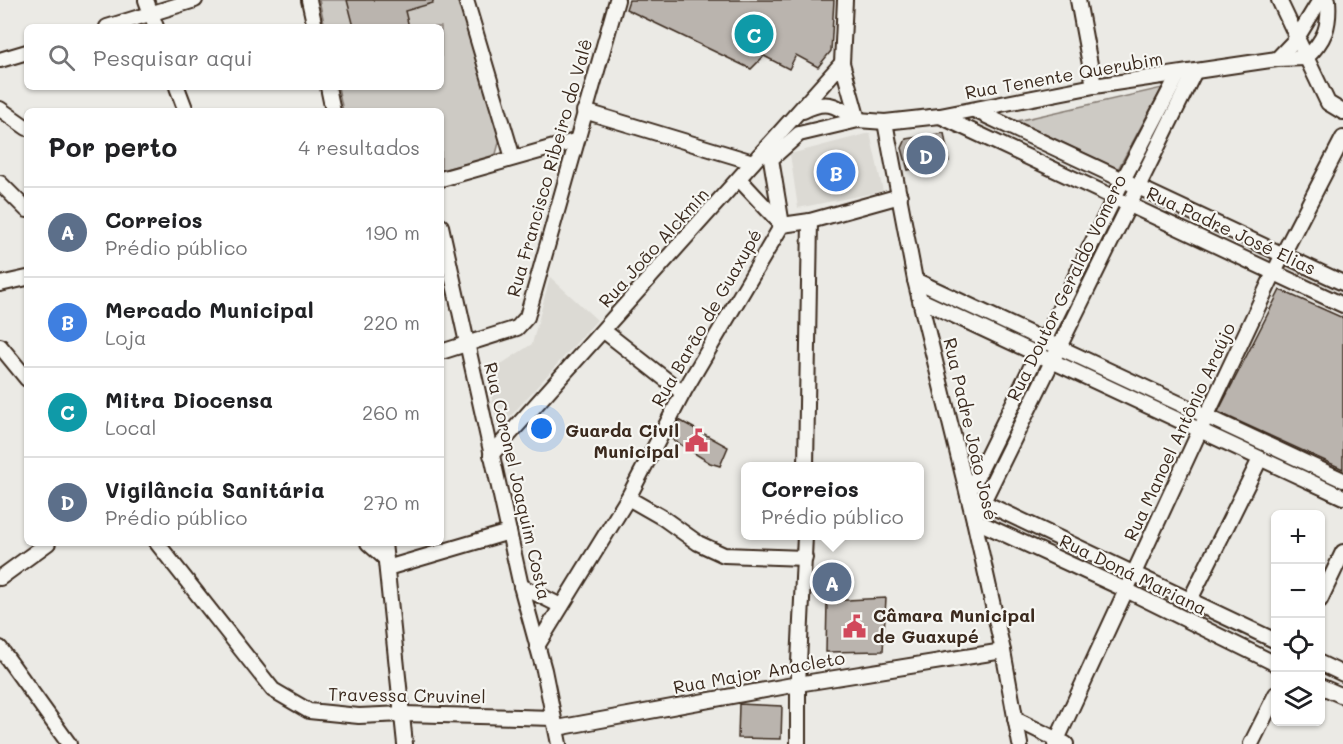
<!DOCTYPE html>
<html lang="pt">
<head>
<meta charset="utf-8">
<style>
	body { margin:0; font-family:Mali,sans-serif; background:#f6f6f6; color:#202124 }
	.controls { position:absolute; right:18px; bottom:18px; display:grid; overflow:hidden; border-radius:9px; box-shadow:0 2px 4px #0004 }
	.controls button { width:54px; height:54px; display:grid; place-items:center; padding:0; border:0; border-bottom:2px solid #e0e0e0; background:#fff; color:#202124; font:30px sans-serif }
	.you { position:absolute; left:542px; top:429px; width:21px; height:21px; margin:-15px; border:4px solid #fff; border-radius:50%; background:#1a73e8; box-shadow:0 0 0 9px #1a73e833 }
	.badge { display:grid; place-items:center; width:39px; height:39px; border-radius:50%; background:#d1495b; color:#fff; font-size:20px; font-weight:700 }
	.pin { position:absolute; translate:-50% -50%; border:3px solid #fff; box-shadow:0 2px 6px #0006 }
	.popup { position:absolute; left:741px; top:462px; width:183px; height:78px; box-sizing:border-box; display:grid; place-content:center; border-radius:9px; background:#fff; filter:drop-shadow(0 2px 4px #0005); font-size:20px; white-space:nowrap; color:#757577 }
	.popup b { font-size:22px; color:#202124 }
	.popup::after { content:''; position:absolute; left:50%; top:100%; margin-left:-12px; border:12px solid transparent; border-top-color:#fff }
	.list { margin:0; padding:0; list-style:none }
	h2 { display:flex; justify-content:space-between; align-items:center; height:78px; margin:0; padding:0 24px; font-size:26px }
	h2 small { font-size:20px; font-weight:400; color:#757577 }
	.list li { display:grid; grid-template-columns:39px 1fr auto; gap:18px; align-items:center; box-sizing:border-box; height:90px; padding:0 24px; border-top:2px solid #e0e0e0 }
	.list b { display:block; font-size:22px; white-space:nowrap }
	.list p { margin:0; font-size:20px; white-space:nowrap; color:#757577 }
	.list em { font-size:20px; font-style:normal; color:#757577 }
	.icon { flex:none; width:33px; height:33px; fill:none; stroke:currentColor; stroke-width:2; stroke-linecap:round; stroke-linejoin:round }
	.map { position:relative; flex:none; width:1343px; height:744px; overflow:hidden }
	.search { position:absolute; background:#fff; box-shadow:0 2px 4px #0004; left:24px; top:24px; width:420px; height:66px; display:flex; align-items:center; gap:15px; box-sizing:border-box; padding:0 21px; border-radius:9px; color:#757577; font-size:22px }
	.panel { position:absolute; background:#fff; box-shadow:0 2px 4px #0004; left:24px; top:108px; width:420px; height:438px; border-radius:9px }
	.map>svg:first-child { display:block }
	.built { fill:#dcdad4 }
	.green { fill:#cdcac4; stroke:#847a71; stroke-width:1.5 }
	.building { fill:#bab4ae; stroke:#3b2a1e; stroke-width:1.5 }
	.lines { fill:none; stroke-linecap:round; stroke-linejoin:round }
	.minor-casing { stroke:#3b2a1e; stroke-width:18 }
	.minor { stroke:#f6f6f2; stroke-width:14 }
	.labels { text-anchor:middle; stroke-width:4.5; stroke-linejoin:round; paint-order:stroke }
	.street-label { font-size:18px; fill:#3b2a1e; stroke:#f6f6f2 }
	.poi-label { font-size:18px; font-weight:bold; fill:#3b2a1e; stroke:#f6f6f2; text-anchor:end }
</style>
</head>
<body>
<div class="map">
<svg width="1343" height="744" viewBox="0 0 1343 744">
	<rect width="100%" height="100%" fill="#ebeae5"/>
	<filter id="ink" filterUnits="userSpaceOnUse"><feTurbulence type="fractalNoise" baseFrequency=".0167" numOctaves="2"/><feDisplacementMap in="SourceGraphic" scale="12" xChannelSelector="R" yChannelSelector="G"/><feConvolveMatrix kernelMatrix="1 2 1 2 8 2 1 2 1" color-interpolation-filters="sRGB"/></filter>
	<g filter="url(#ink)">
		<g class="built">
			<path d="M870 133 883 191 798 208 790 154Z"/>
			<path d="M550 277 597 320 498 430 487 373 532 344Z"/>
		</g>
		<g class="green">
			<path d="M319 0H459L500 139 496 154 489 158 441 170V111H343L338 87H441V27H325Z"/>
			<path d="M1162 88 1118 169 1017 121Z"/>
		</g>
		<g class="building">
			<path d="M347 0H433V3L405 11 409 27H354Z"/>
			<path d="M629 0H834L831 51 818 67 796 55 789 69 764 56 751 69 626 9Z"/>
			<path d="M944 133 949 161 908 170 902 148 906 139Z"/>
			<path d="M1280 290 1343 318V469L1218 412Z"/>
			<path d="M679 420 728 447 720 466 710 463 670 438Z"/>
			<path d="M886 598 883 651 826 652 827 601Z"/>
			<path d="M739 704 782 706 781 739 738 738Z"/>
		</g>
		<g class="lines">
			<defs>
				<g id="minor">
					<path d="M146 0 156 27"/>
					<path d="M309 0 315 27"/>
					<path d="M466 0 513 158"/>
					<path d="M845 0 842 63 858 120"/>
					<path d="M1078 0 1094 86"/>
					<path d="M1279 0 1328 103 1343 112"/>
					<path d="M107 27 195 0"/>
					<path d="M1277 59 1297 38 1320 0"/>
					<path d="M0 60 27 52"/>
					<path d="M1194 73 974 520 1126 590 1276 664"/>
					<path d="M1178 75 1123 180 968 495 1276 641"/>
					<path d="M177 87 186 111"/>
					<path d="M328 87 333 111"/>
					<path d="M0 109 27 128"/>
					<path d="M974 110 1343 283"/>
					<path d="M584 111 753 162"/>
					<path d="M803 111C828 98 836 106 858 120"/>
					<path d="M940 116 1343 305"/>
					<path d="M885 122 915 280 974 520 1003 651 1020 744"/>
					<path d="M441 179 575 141"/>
					<path d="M740 180 782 225"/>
					<path d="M0 183 27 210"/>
					<path d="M782 225 771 159 799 134 858 120 885 122 940 116 1094 86 1277 59 1306 58C1325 40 1330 26 1328 0"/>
					<path d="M782 225 810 221 900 196"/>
					<path d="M441 226 521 586 544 670 559 744"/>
					<path d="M915 280 1343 480"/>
					<path d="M0 284 27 278"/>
					<path d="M921 300 1343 497"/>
					<path d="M604 331 683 393"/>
					<path d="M0 346 27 379"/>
					<path d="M441 352 517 328 527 317 617 0"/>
					<path d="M491 455 842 63"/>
					<path d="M806 466 810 221"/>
					<path d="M628 498 663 518 698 543 724 555 805 558"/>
					<path d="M157 543 273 690 309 711 359 716 403 714 553 718"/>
					<path d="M368 543 386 559"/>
					<path d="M384 543 405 744"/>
					<path d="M387 568 509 532"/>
					<path d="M0 578 48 543"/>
					<path d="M521 586 561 606"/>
					<path d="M1190 600 1260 459"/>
					<path d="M1320 600 1343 552"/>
					<path d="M537 646 628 498 683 393 782 225"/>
					<path d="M0 648 69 744"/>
					<path d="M1320 663 1343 674"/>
					<path d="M1320 686 1343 696"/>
					<path d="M1015 719 1066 744"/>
					<path d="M557 728 798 684 1003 651"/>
					<path d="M798 744V684L805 536"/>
					<path d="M1055 744 1207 415 1283 254 1343 138"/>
					<path d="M1251 744 1276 694"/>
				</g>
			</defs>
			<use href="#minor" class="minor-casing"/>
			<use href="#minor" class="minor"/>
		</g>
	</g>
	<defs>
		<symbol id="civic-bare" viewBox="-9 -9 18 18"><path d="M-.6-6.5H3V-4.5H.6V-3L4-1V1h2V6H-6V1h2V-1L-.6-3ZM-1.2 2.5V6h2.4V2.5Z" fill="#d1495b" stroke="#f6f6f2" stroke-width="2.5" paint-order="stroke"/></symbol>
	</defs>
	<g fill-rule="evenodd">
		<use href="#civic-bare" x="680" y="424" width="33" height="33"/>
		<use href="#civic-bare" x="838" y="610" width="33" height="33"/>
	</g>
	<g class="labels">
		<g class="street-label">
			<text transform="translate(1064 76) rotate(-10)" y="6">Rua Tenente Querubim</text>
			<text transform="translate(550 168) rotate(-74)" y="6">Rua Francisco Ribeiro do Valê</text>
			<text transform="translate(1231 231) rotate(25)" y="6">Rua Padre José Elias</text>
			<text transform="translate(654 248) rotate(-48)" y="6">Rua João Alckmin</text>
			<text transform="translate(1067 288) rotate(-64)" y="6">Rua Doutor Geraldo Vomero</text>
			<text transform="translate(707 318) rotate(-60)" y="6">Rua Barão de Guaxupé</text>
			<text transform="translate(970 429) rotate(77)" y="6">Rua Padre João José</text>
			<text transform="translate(1180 432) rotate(-65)" y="6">Rua Manoel Antônio Araújo</text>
			<text transform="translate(517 481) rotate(77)" y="6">Rua Coronel Joaquim Costa</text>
			<text transform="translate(1133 575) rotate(26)" y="6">Rua Doná Mariana</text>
			<text transform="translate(759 673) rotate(-10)" y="6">Rua Major Anacleto</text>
			<text transform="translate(407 696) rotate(1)" y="6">Travessa Cruvinel</text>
		</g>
		<g class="poi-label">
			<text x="679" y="437">Guarda Civil<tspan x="679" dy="21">Municipal</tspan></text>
			<text x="873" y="622" text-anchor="start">Câmara Municipal<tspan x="873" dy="21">de Guaxupé</tspan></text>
		</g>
	</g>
</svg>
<div class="controls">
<button>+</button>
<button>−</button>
<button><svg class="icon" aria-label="locate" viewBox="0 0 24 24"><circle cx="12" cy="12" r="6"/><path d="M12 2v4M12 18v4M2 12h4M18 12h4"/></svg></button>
<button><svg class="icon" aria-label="layers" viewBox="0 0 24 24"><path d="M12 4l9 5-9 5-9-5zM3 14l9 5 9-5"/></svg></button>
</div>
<div class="you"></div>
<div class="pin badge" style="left:832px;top:582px;background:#5c6f8a">A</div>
<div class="popup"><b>Correios</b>Prédio público</div>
<div class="pin badge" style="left:836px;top:172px;background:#3f7fe0">B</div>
<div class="pin badge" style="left:754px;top:34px;background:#0f9aa8">C</div>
<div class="pin badge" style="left:926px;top:155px;background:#5c6f8a">D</div>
<div class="search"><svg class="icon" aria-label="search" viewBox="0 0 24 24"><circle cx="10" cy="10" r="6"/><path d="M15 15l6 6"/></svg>Pesquisar aqui</div>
<section class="panel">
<h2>Por perto<small>4 resultados</small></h2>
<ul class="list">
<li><span class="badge" style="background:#5c6f8a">A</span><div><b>Correios</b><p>Prédio público</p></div><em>190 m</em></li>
<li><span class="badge" style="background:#3f7fe0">B</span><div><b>Mercado Municipal</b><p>Loja</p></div><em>220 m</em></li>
<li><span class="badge" style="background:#0f9aa8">C</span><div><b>Mitra Diocensa</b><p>Local</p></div><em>260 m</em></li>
<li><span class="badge" style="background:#5c6f8a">D</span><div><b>Vigilância Sanitária</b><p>Prédio público</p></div><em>270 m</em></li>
</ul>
</section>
</div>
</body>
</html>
